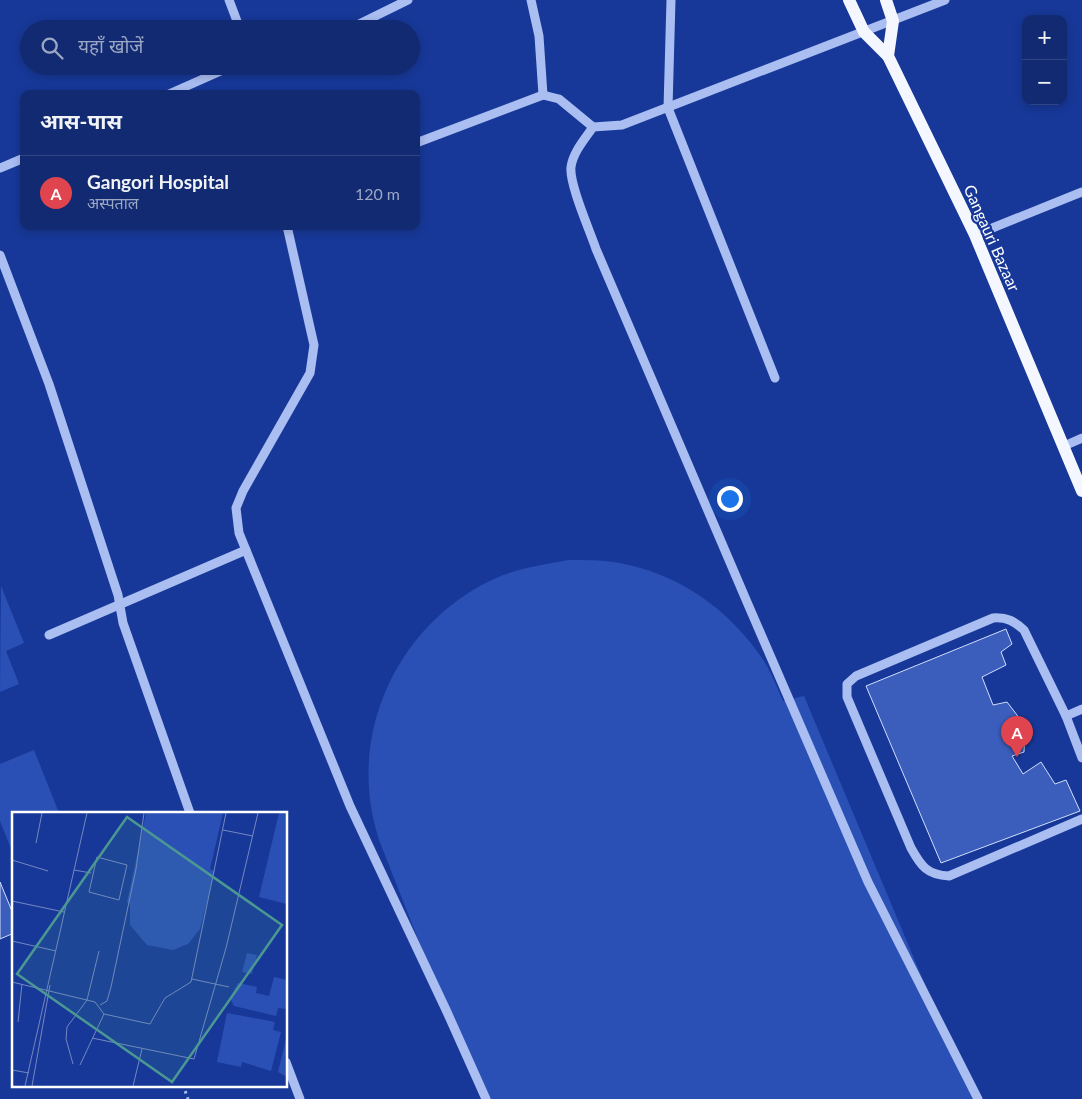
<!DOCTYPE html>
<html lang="hi">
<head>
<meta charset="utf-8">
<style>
	body { margin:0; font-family:Lato,"Noto Sans Devanagari",sans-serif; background:#1a3277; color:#f1f3f6 }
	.controls { position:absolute; right:15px; top:15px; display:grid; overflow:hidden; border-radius:10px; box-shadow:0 2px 8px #0003 }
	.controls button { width:45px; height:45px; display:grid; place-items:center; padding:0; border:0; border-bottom:1px solid #304684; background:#112a72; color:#f1f3f6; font:25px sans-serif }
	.you { position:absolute; left:729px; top:498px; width:18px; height:18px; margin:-12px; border:4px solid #fff; border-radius:50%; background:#1a73e8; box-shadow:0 0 0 8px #1a73e833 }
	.badge { display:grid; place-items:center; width:32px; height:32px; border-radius:50%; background:#90b9f0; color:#fff; font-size:16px; font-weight:700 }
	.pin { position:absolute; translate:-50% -41px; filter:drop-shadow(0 1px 2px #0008) }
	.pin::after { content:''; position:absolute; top:26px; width:18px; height:15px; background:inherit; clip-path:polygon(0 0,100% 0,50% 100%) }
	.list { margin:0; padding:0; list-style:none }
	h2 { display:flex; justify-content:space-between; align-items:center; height:65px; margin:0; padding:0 20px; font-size:21px }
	h2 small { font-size:16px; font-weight:400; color:#9ca7c4 }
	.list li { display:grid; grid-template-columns:32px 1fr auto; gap:15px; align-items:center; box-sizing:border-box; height:75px; padding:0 20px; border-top:1px solid #304684 }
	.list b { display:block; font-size:19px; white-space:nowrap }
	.list p { margin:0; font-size:16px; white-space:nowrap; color:#9ca7c4 }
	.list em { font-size:16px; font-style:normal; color:#9ca7c4 }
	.icon { flex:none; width:28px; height:28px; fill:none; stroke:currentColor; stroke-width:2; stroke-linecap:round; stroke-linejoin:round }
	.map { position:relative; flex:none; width:1082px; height:1099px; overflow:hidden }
	.search { position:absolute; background:#112a72; box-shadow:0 2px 8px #0003; left:20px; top:20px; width:400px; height:55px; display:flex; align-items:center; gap:12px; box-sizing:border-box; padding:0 18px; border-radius:28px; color:#9ca7c4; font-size:19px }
	.panel { position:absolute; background:#112a72; box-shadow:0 2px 8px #0003; left:20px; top:90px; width:400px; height:140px; border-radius:10px }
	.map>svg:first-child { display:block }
	.green { fill:#2a50b6 }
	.building { fill:#3b5ebd; stroke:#d1ddfc }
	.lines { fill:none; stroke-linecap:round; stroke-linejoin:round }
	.path { stroke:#aabef2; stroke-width:3; stroke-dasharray:2.5 4; stroke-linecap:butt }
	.minor { stroke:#aabef2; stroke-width:9 }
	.major { stroke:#f4f7ff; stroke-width:12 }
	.labels { text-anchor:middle; stroke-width:4.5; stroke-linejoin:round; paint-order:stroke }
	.street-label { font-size:16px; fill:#fff; stroke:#173898 }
	.inset-road { fill:none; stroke:#7488c1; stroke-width:1 }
	.view { fill:#4b9892; fill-opacity:0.15; stroke:#4b9892; stroke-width:2.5 }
	.inset-edge { fill:none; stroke:#fff; stroke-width:2.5 }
</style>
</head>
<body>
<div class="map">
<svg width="1082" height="1099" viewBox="0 0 1082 1099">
	<rect width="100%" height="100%" fill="#173898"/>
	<g class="green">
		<path d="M568 560C583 560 599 560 614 562 678 572 733 611 767 666 773 677 778 690 783 701L804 696 973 1099H481L379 840C374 823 370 806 369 788 363 700 415 615 494 579 518 568 543 565 568 560Z"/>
		<path d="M1 586 24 643 6 651 19 684 0 692Z"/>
		<path d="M34 750 59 813H14V856L0 821V764Z"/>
	</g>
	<g class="building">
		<path d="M1006 629 1012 644 1001 652 1006 665 982 677 993 705 1007 702 1017 715 1025 730 1024 752 1012 756 1023 774 1041 762 1055 784 1066 780 1080 811 941 863 866 686Z"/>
		<path d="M0 882 14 916V933L0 939Z"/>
	</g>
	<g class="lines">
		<path class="path" d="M183 1085 188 1099"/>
		<g class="minor">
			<path d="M229 0 240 29"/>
			<path d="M531 0 539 36 543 95"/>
			<path d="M671 0 668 108 775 378"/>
			<path d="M349 29 408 0"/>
			<path d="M260 66 264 70 271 66"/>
			<path d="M169 94 232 66"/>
			<path d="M593 127C585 139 573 152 571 167 569 184 590 231 596 249L747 602 868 882 978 1099"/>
			<path d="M416 143 543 95 559 99 593 127 622 125 945 0"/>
			<path d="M0 168 24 158"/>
			<path d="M287 226 314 345 310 373 243 491 236 508 239 533 350 806 447 1012 486 1099"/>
			<path d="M975 235 1082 192"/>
			<path d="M0 255 49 384 118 595 123 623 190 813"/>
			<path d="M1064 446 1082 438"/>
			<path d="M49 635 246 550"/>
			<path d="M1066 716 1082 709"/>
			<path d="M1082 758 1066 716 1024 630C1014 621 1007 617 993 618L856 676 847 684V697L911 848C921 866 927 875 949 876L1082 819"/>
			<path d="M286 1062 300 1099"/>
		</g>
		<g class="major">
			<path d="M849 0 864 32 888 56"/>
			<path d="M886 0 893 21 888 56 975 235 1082 491"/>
		</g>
	</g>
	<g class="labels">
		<g class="street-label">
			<text transform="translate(992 238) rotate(66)" y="6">Gangauri Bazaar</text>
		</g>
	</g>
	<g transform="translate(12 812)">
		<rect width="275" height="275" fill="#173898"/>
		<path d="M134 1H211L198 57 203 59 188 117 176 132 161 138 135 133 118 113V92L115 90ZM267 1H275V92L247 85ZM235 141 245 143 240 162 230 160ZM262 165 275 168 274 197 266 196 264 204 222 194 218 186 226 171 245 175 244 181 257 184ZM215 201 263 210 261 218 269 220 259 259 230 250 229 255 205 250ZM275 223V265L266 260Z" fill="#2a50b6"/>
		<path class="inset-road" d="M211 18 241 24M24 31 30 1M85 45 115 53 107 88 77 80ZM0 48 36 59M62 58 79 61M0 89 52 100M0 129 44 139M180 167 217 175M0 170 83 190 92 202 138 212 153 186 179 170 214 1M88 193 95 189 99 175 124 57 132 1M6 210 10 172M80 226 182 247 214 136 246 1M61 252 54 227 55 215 75 188 87 139M68 253 92 202M0 258 17 261M13 274 75 1M20 274 38 173M121 274 130 237"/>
		<path class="view" d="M115 5 270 113 160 270 5 162Z"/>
		<rect width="275" height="275" class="inset-edge"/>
	</g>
</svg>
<div class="controls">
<button>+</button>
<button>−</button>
</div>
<div class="you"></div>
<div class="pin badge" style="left:1017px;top:757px;background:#e0444e">A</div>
<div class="search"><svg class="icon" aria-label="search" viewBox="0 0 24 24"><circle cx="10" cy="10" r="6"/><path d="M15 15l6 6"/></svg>यहाँ खोजें</div>
<section class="panel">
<h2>आस-पास<small></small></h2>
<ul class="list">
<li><span class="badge" style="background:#e0444e">A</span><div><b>Gangori Hospital</b><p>अस्पताल</p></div><em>120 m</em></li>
</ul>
</section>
</div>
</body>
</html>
